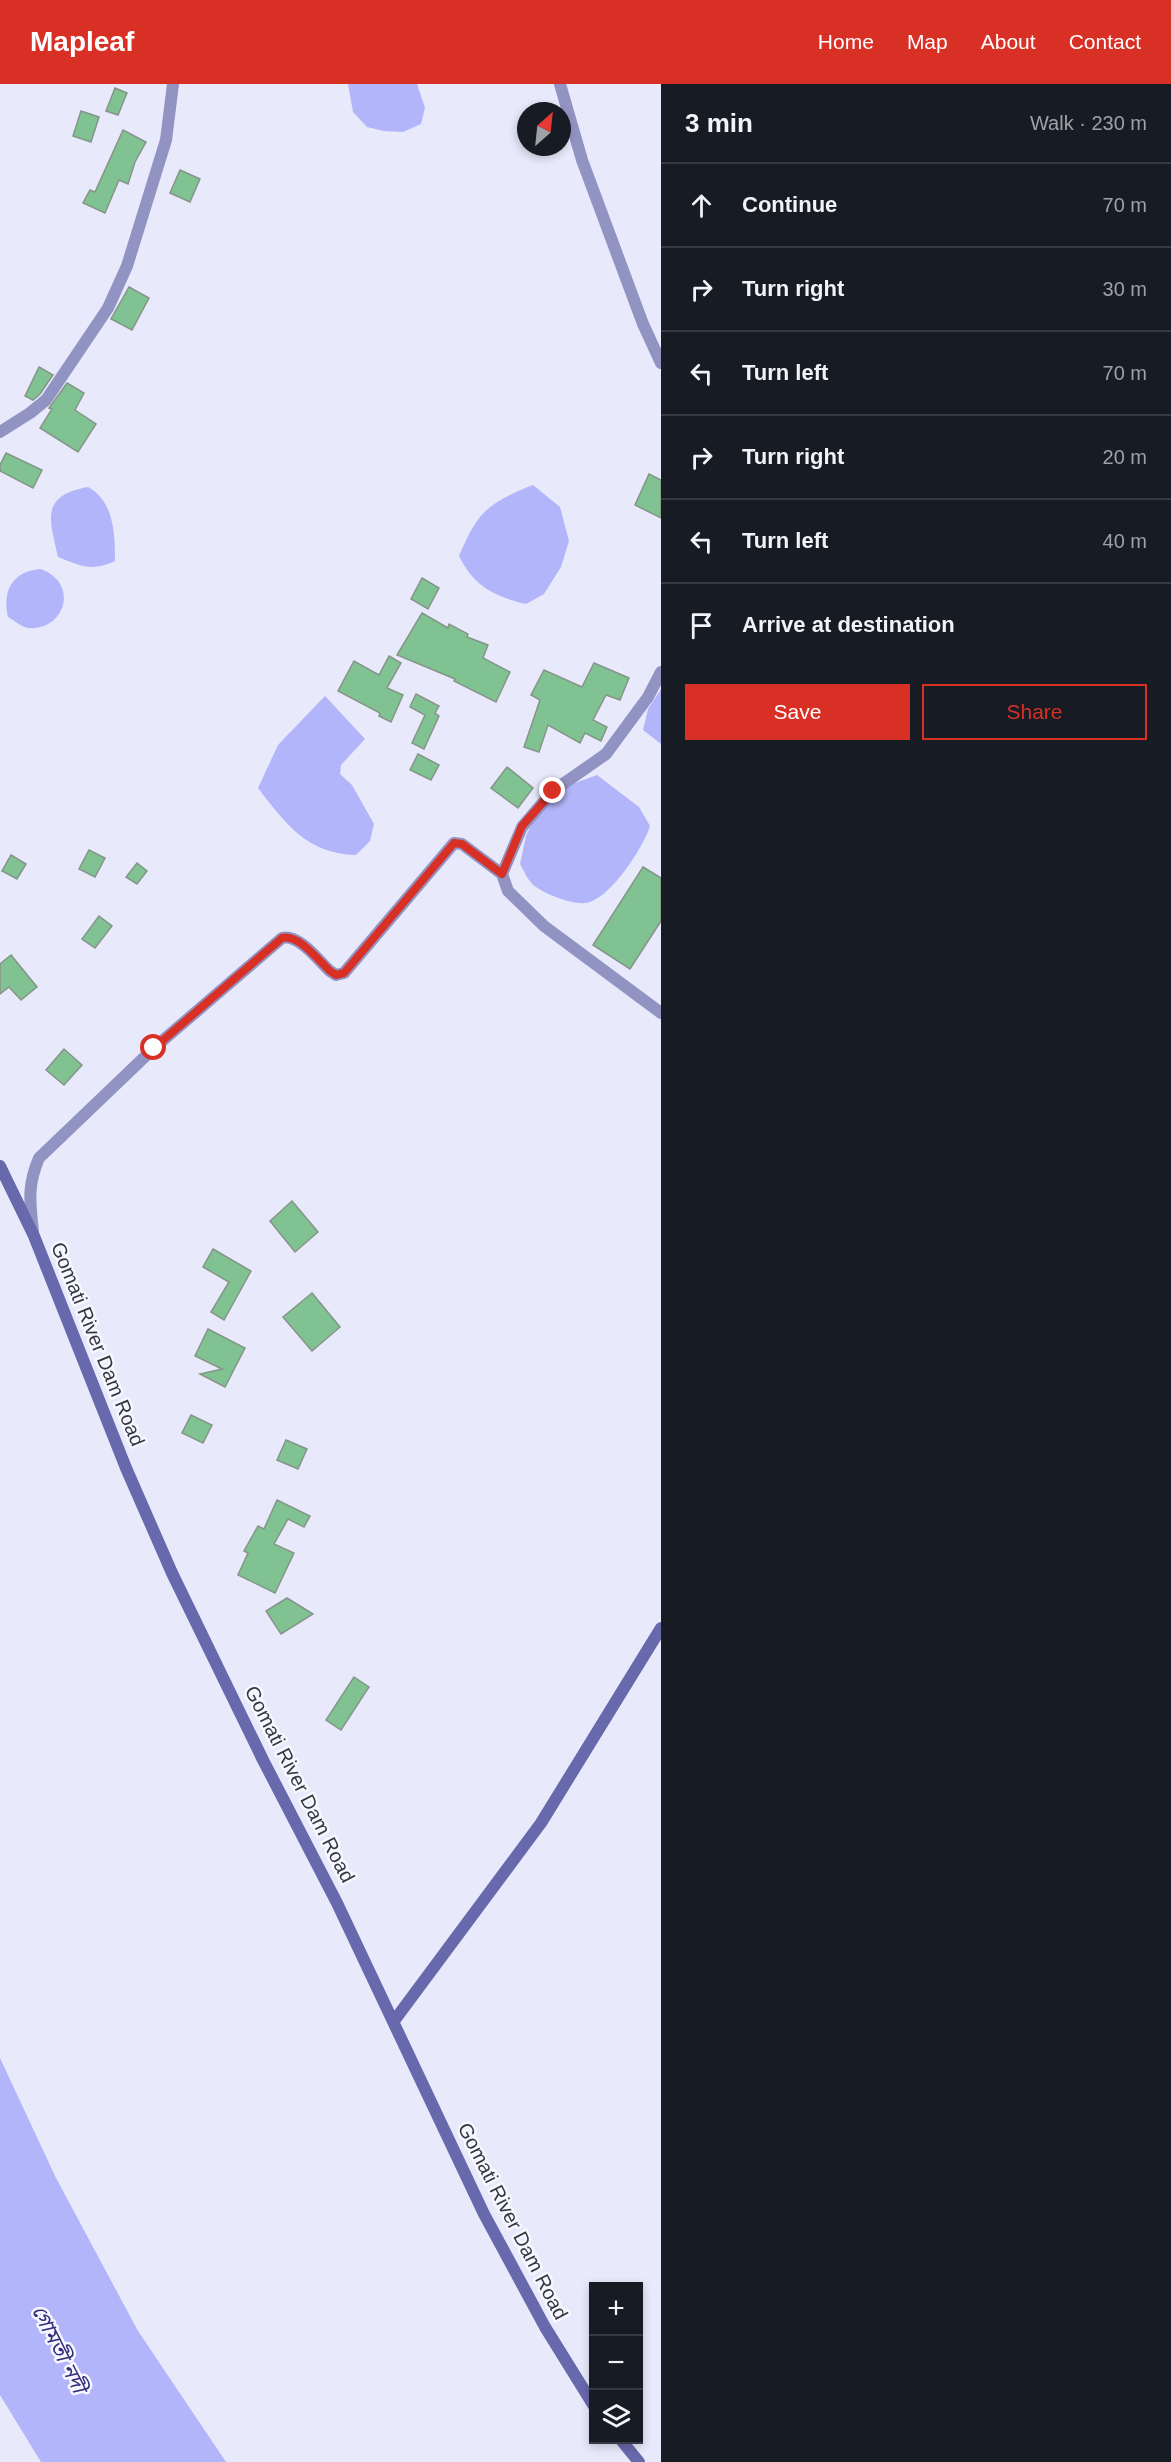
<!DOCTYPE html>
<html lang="en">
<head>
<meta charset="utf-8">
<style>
	body { margin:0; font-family:Helvetica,"Noto Sans Bengali",sans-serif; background:#242831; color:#f1f3f6 }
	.controls { position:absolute; right:18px; bottom:18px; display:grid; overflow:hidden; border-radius:0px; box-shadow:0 3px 9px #0003 }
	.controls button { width:54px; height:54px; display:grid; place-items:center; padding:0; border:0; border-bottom:2px solid #363941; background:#171b24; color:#f1f3f6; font:30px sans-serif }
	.compass { position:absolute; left:517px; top:18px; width:54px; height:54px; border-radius:50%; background:#171b24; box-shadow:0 3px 9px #0003; rotate:27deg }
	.stop { position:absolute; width:18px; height:18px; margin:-14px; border:4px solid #d93025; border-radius:50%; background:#fff }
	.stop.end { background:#d93025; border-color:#fff; box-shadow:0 2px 6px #0008 }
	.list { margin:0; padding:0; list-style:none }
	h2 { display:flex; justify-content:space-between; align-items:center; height:78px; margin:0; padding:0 24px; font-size:26px }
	h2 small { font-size:20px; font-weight:400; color:#9ea1a6 }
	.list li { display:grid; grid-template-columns:39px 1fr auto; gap:18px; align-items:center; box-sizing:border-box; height:84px; padding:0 24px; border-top:2px solid #363941 }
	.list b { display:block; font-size:22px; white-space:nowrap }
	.list em { font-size:20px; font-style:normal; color:#9ea1a6 }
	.actions { display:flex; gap:12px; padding:18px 24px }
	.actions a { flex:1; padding:14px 0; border:2px solid #d93025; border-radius:0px; text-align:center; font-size:21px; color:#d93025 }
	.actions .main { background:#d93025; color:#fff }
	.icon { flex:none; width:33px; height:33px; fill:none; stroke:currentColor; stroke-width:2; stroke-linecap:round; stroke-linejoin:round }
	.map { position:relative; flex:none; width:661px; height:2378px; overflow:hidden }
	header { display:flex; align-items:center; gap:36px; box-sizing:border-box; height:84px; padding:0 30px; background:#d93025; color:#fff }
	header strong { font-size:28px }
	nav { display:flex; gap:33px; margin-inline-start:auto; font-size:21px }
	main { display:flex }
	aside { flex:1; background:#171b24 }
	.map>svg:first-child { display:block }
	.water { fill:#b3b5fa }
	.building { fill:#80c292; stroke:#859589; stroke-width:1.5 }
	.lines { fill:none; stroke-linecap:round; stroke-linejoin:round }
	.street { stroke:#9193c3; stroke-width:12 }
	.secondary { stroke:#6868ad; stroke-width:12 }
	.route { stroke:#d93025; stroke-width:8 }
	.labels { text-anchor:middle; stroke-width:5; stroke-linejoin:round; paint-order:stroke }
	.street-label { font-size:20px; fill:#37383f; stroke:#f7f7ff }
	.water-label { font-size:21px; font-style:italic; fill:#352c7a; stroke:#f7f7ff }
</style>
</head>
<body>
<header>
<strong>Mapleaf</strong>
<nav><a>Home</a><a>Map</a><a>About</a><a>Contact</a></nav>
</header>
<main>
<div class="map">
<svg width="661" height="2378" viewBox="0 0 661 2378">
	<rect width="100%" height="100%" fill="#e8e9fb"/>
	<g class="water">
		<path d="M348 0H417L425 24 421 40 403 48 384 47 367 43 353 28Z"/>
		<path d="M533 401 560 423 569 457 561 483 544 510 526 520C493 512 474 502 459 472 478 427 488 419 533 401Z"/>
		<path d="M88 403C114 417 115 450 115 477 91 488 81 482 58 473 50 436 39 412 88 403Z"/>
		<path d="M41 485C80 500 65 547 28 544 21 543 14 536 8 533 2 506 13 487 41 485Z"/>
		<path d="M661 605V660L643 646 648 625Z"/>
		<path d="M325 612 365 655 341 681 340 690 352 701 374 740 370 757 356 771C307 770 286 740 258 704L278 661Z"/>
		<path d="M597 691 639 723 650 742C643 764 613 810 590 818 577 823 547 811 536 803 529 799 524 787 520 780L526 752 537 728 564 703Z"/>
		<path d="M0 1974 56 2094 138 2247 226 2378H41L0 2311Z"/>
	</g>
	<g class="building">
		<path d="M115 4 127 9 118 31 106 27Z"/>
		<path d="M81 27 99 33 91 58 73 52Z"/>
		<path d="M123 46 146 58 135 78 128 100 119 96 105 129 83 119 90 106 95 108Z"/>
		<path d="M180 86 200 95 190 118 170 109Z"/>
		<path d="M129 203 149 214 132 246 111 235Z"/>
		<path d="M39 283 53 291 40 310 33 316 25 312Z"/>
		<path d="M67 299 84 309 75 326 96 340 78 368 40 344 52 325 49 324Z"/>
		<path d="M6 369 42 386 33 404 0 387V381Z"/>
		<path d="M649 390 661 396V434L635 421Z"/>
		<path d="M422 494 439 504 428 525 411 515Z"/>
		<path d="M422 529 448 544 449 540 468 550 467 553 488 561 483 574 510 588 496 618 454 597 455 595 397 571Z"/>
		<path d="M389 572 401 579 387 604 403 611 391 638 379 632 380 629 338 607 354 577 379 591Z"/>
		<path d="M594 579 629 594 620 616 606 611 593 636 607 643 601 657 585 649 580 659 548 641 539 668 524 663 540 616 531 611 544 586 582 603Z"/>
		<path d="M416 610 439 622 435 629 439 632 424 665 412 659 425 631 410 623Z"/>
		<path d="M418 670 439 681 431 696 410 686Z"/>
		<path d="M507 683 533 704 518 724 491 704Z"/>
		<path d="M89 766 105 774 95 793 79 785Z"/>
		<path d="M11 771 26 780 17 795 2 787Z"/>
		<path d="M137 779 147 787 137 800 126 793Z"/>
		<path d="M643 783 661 794V837L630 885 593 861Z"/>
		<path d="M99 832 112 842 95 864 82 855Z"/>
		<path d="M11 871 37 903 21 916 9 903 0 910V880Z"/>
		<path d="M64 965 82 981 64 1001 46 986Z"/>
		<path d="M292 1117 318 1148 295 1168 270 1137Z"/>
		<path d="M213 1165 251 1187 224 1236 211 1228 229 1198 203 1183Z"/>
		<path d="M312 1209 340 1243 312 1267 283 1233Z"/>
		<path d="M208 1245 245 1264 225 1303 200 1290 222 1285 195 1272Z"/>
		<path d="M191 1331 212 1341 203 1359 182 1349Z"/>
		<path d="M286 1356 307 1365 298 1385 277 1376Z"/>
		<path d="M277 1416 310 1432 304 1443 288 1435 274 1460 294 1469 275 1509 238 1491 248 1469 244 1467 258 1442 264 1445Z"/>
		<path d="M287 1514 313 1530 281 1550 266 1527Z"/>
		<path d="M354 1593 369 1603 341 1646 326 1636Z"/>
	</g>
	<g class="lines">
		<g class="street">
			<path d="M560 0 582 76 643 240 661 279"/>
			<path d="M0 348 30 329 46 316 108 224 127 182 166 56 173 0"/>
			<path d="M661 588 648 613 606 670 553 707 522 743 502 790 508 807 544 842 661 929"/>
			<path d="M33 1148C30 1118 27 1102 39 1074L154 964 282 854C299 850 318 876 330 887L336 891 344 889 454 759 462 760 502 790"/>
		</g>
		<g class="secondary">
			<path d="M0 1082 34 1152 126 1384 172 1489 263 1676 337 1819 484 2130 545 2243 594 2322"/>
			<path d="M394 1937 541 1739 661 1544"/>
			<path d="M621 2356 639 2378"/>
		</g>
	</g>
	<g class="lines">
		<path class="route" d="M154 964 282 854C299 850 318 876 330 887L336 891 344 889 454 759 462 760 502 790 522 742 553 707"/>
	</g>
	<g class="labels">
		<g class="street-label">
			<text transform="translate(98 1260) rotate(68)" y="7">Gomati River Dam Road</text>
			<text transform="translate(300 1700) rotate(63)" y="7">Gomati River Dam Road</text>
			<text transform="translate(513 2137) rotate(63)" y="7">Gomati River Dam Road</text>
		</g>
		<g class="water-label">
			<text transform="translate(59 2265) rotate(63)" y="7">গোমতী নদী</text>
		</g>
	</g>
</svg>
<div class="controls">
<button>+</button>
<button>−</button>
<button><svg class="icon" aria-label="layers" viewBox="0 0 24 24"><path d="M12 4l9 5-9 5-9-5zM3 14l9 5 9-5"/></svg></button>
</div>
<svg class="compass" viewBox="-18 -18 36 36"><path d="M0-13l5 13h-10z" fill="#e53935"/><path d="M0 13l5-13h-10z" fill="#9ea1a6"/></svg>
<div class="stop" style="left:154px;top:964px"></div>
<div class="stop end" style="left:553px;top:707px"></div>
</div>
<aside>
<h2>3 min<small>Walk · 230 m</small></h2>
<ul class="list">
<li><svg class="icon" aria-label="ahead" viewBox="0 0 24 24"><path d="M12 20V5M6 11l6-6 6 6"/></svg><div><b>Continue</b></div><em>70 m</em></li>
<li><svg class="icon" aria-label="right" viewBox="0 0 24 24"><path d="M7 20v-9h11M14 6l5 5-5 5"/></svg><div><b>Turn right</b></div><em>30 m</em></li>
<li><svg class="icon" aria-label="left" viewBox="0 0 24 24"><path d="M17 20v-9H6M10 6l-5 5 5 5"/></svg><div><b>Turn left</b></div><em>70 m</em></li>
<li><svg class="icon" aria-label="right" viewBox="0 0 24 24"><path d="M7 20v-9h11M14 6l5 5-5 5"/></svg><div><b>Turn right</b></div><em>20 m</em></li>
<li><svg class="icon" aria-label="left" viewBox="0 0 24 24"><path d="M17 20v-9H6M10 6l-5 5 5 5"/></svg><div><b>Turn left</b></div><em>40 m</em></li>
<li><svg class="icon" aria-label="arrive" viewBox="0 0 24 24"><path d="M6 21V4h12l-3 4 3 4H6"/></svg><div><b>Arrive at destination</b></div></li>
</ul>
<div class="actions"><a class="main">Save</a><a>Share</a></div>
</aside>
</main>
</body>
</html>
